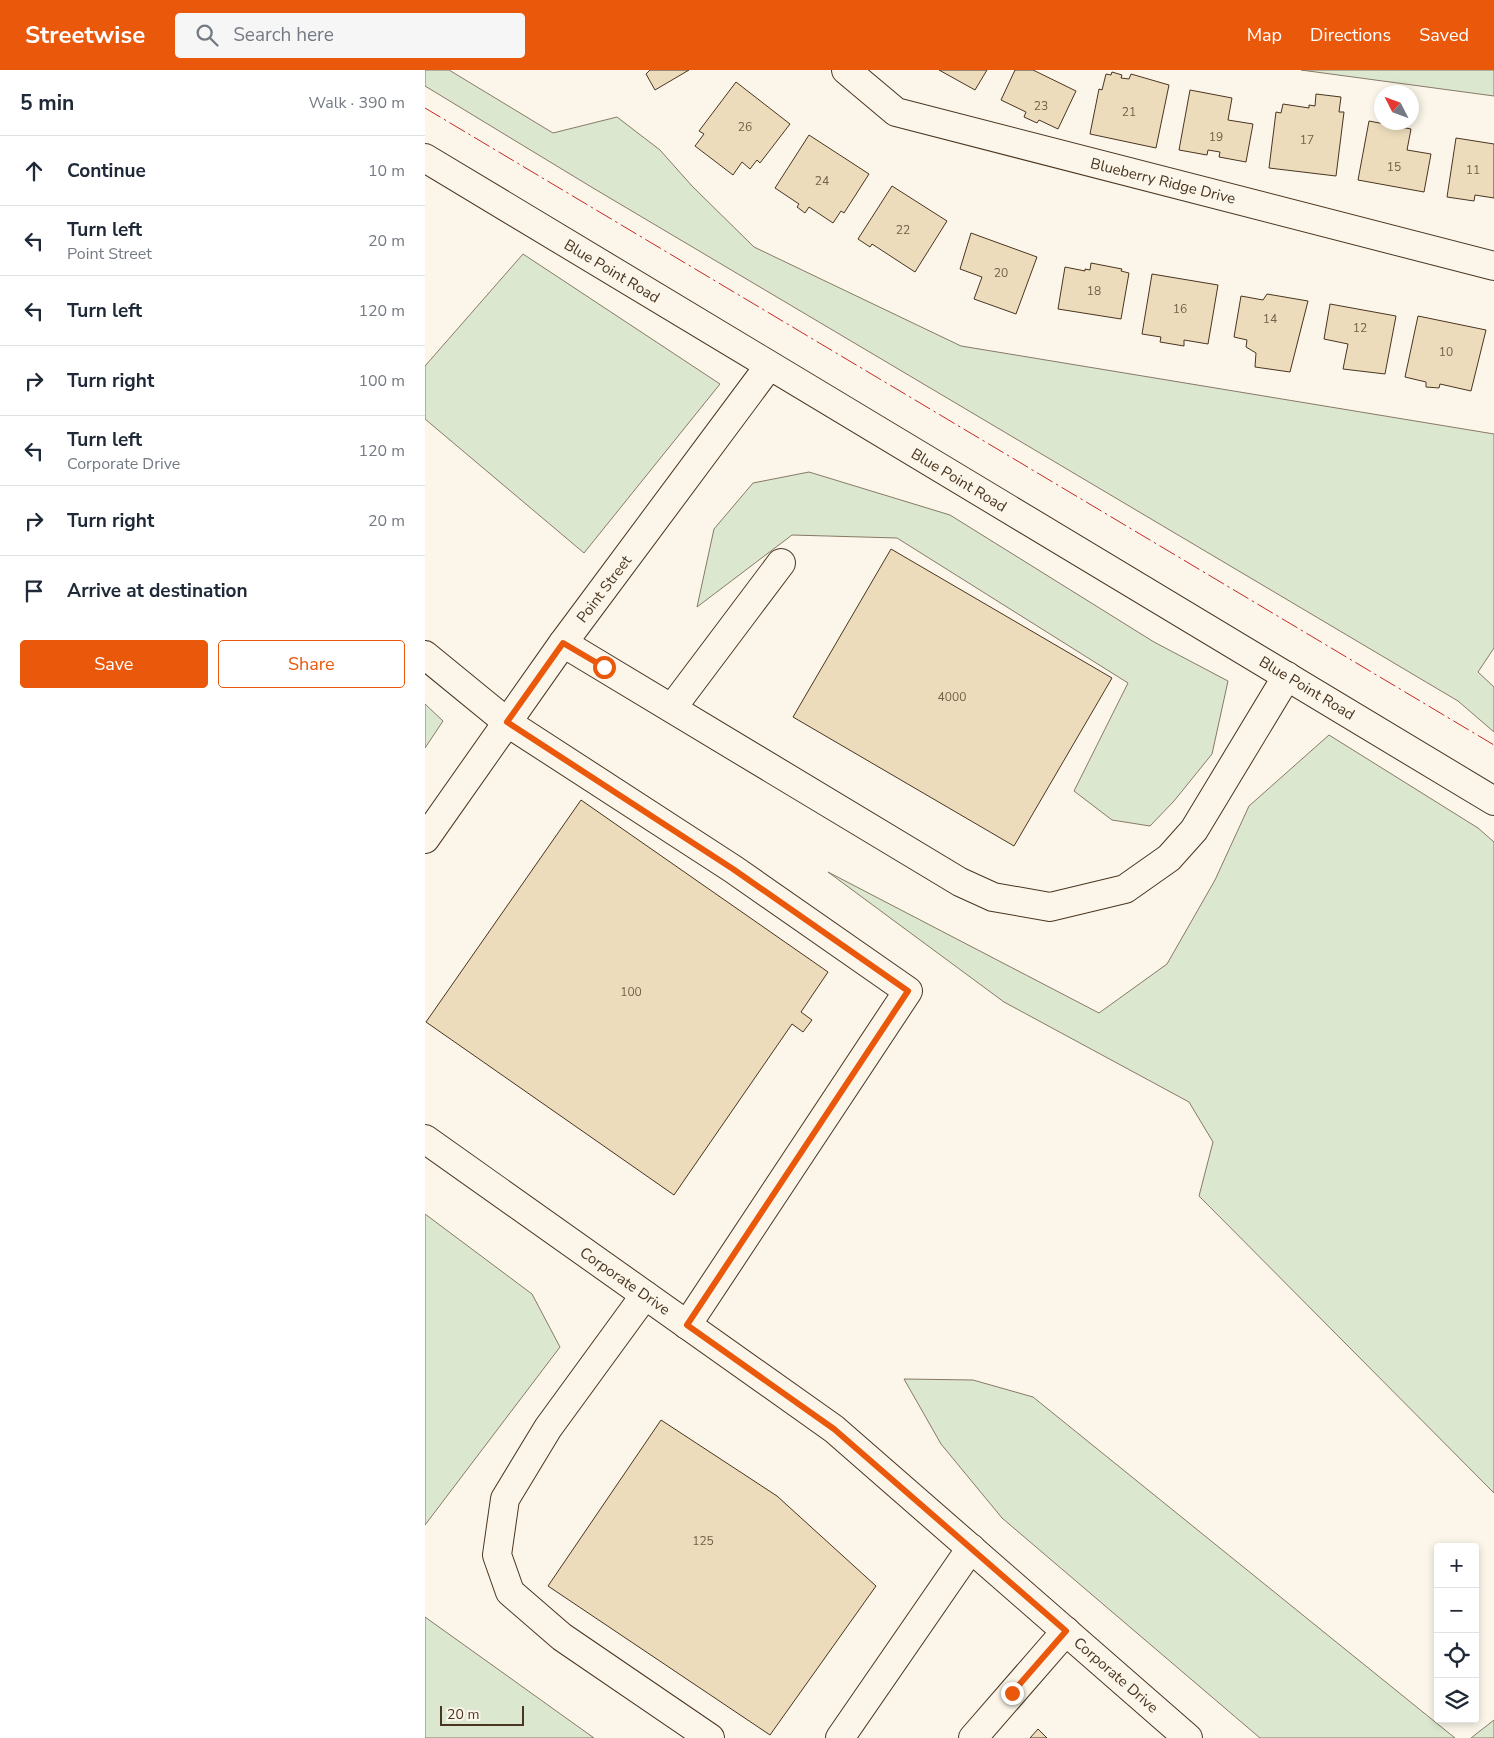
<!DOCTYPE html>
<html lang="en">
<head>
<meta charset="utf-8">
<style>
	body { margin:0; font-family:"Nunito Sans",sans-serif; background:#f6f6f7; color:#1f2937 }
	.controls { position:absolute; right:15px; bottom:15px; display:grid; overflow:hidden; border-radius:5px; box-shadow:0 2px 8px #0003 }
	.controls button { width:45px; height:45px; display:grid; place-items:center; padding:0; border:0; border-bottom:1px solid #e0e1e3; background:#fff; color:#1f2937; font:25px sans-serif }
	.compass { position:absolute; left:949px; top:15px; width:45px; height:45px; border-radius:50%; background:#fff; box-shadow:0 2px 8px #0003; rotate:312deg }
	.scale { position:absolute; left:15px; bottom:12px; width:84px; box-sizing:border-box; padding-left:5px; border:2px solid #4a3520; border-top:0; font-size:14px; line-height:18px; white-space:nowrap; color:#4a3520; -webkit-text-stroke:4px #fbf6e9; paint-order:stroke }
	.stop { position:absolute; width:15px; height:15px; margin:-11px; border:4px solid #ea580c; border-radius:50%; background:#fff }
	.stop.end { background:#ea580c; border-color:#fff; box-shadow:0 1px 5px #0008 }
	.list { margin:0; padding:0; list-style:none }
	h2 { display:flex; justify-content:space-between; align-items:center; height:65px; margin:0; padding:0 20px; font-size:21px }
	h2 small { font-size:16px; font-weight:400; color:#747a83 }
	.list li { display:grid; grid-template-columns:32px 1fr auto; gap:15px; align-items:center; box-sizing:border-box; height:70px; padding:0 20px; border-top:1px solid #e0e1e3 }
	.list b { display:block; font-size:19px; white-space:nowrap }
	.list p { margin:0; font-size:16px; white-space:nowrap; color:#747a83 }
	.list em { font-size:16px; font-style:normal; color:#747a83 }
	.actions { display:flex; gap:10px; padding:15px 20px }
	.actions a { flex:1; padding:11px 0; border:1px solid #ea580c; border-radius:5px; text-align:center; font-size:18px; color:#ea580c }
	.actions .main { background:#ea580c; color:#fff }
	.icon { flex:none; width:28px; height:28px; fill:none; stroke:currentColor; stroke-width:2; stroke-linecap:round; stroke-linejoin:round }
	.map { position:relative; flex:none; width:1069px; height:1668px; overflow:hidden }
	header { display:flex; align-items:center; gap:30px; box-sizing:border-box; height:70px; padding:0 25px; background:#ea580c; color:#fff }
	header strong { font-size:24px }
	nav { display:flex; gap:28px; margin-inline-start:auto; font-size:18px }
	.search { width:350px; height:45px; background:#f6f6f7; display:flex; align-items:center; gap:12px; box-sizing:border-box; padding:0 18px; border-radius:5px; color:#747a83; font-size:19px }
	main { display:flex }
	aside { flex:1; background:#fff }
	.map>svg:first-child { display:block }
	.green { fill:#dce7d0; stroke:#887966 }
	.building { fill:#ecdcbc; stroke:#4a3520 }
	.lines { fill:none; stroke-linecap:round; stroke-linejoin:round }
	.minor-casing { stroke:#4a3520; stroke-width:30 }
	.minor { stroke:#fbf6e9; stroke-width:28 }
	.power { stroke:#c62828; stroke-width:1; stroke-dasharray:18 4 2.5 4; stroke-linecap:butt }
	.route { stroke:#ea580c; stroke-width:6 }
	.labels { text-anchor:middle; stroke-width:4; stroke-linejoin:round; paint-order:stroke }
	.number-label { font-size:12px; fill:#725f47 }
	.street-label { font-size:15px; fill:#4a3520; stroke:#fbf6e9 }
</style>
</head>
<body>
<header>
<strong>Streetwise</strong>
<div class="search"><svg class="icon" aria-label="search" viewBox="0 0 24 24"><circle cx="10" cy="10" r="6"/><path d="M15 15l6 6"/></svg>Search here</div>
<nav><a>Map</a><a>Directions</a><a>Saved</a></nav>
</header>
<main>
<aside>
<h2>5 min<small>Walk · 390 m</small></h2>
<ul class="list">
<li><svg class="icon" aria-label="ahead" viewBox="0 0 24 24"><path d="M12 20V5M6 11l6-6 6 6"/></svg><div><b>Continue</b></div><em>10 m</em></li>
<li><svg class="icon" aria-label="left" viewBox="0 0 24 24"><path d="M17 20v-9H6M10 6l-5 5 5 5"/></svg><div><b>Turn left</b><p>Point Street</p></div><em>20 m</em></li>
<li><svg class="icon" aria-label="left" viewBox="0 0 24 24"><path d="M17 20v-9H6M10 6l-5 5 5 5"/></svg><div><b>Turn left</b></div><em>120 m</em></li>
<li><svg class="icon" aria-label="right" viewBox="0 0 24 24"><path d="M7 20v-9h11M14 6l5 5-5 5"/></svg><div><b>Turn right</b></div><em>100 m</em></li>
<li><svg class="icon" aria-label="left" viewBox="0 0 24 24"><path d="M17 20v-9H6M10 6l-5 5 5 5"/></svg><div><b>Turn left</b><p>Corporate Drive</p></div><em>120 m</em></li>
<li><svg class="icon" aria-label="right" viewBox="0 0 24 24"><path d="M7 20v-9h11M14 6l5 5-5 5"/></svg><div><b>Turn right</b></div><em>20 m</em></li>
<li><svg class="icon" aria-label="arrive" viewBox="0 0 24 24"><path d="M6 21V4h12l-3 4 3 4H6"/></svg><div><b>Arrive at destination</b></div></li>
</ul>
<div class="actions"><a class="main">Save</a><a>Share</a></div>
</aside>
<div class="map">
<svg width="1069" height="1668" viewBox="0 0 1069 1668">
	<rect width="100%" height="100%" fill="#fbf6e9"/>
	<g class="green">
		<path d="M0 0H24L128 63 192 47 235 80 267 116 329 177 536 276 1069 364V578L1053 602 1069 617V662L1033 631 168 118 0 16Z"/>
		<path d="M876 0H1069V26Z"/>
		<path d="M98 184 295 314 159 483 0 349V296Z"/>
		<path d="M384 402 525 445 729 572 803 611 787 684 749 731 725 756 687 750 649 721 703 613 472 468 367 465 272 537 289 459 328 413Z"/>
		<path d="M0 634 18 651 0 678Z"/>
		<path d="M904 665 1053 758 1069 772V1423L774 1126 788 1072 764 1032 579 932 403 802 674 943 742 894 790 810 824 736Z"/>
		<path d="M0 1144 107 1224 135 1277 0 1455Z"/>
		<path d="M479 1309 548 1310 608 1327 1030 1668H835L577 1448 516 1374Z"/>
		<path d="M0 1547 169 1668H0Z"/>
		<path d="M1069 1650V1668H1046Z"/>
	</g>
	<g class="building">
		<path d="M225 0H264L230 20 221 4Z"/>
		<path d="M514 0H562L550 20Z"/>
		<path d="M590 0H608L651 21 633 59 614 50 612 53 599 47 601 42 576 30Z"/>
		<path d="M687 2 697 5 696 8 704 9 706 4 744 15 731 78 665 64 674 19 677 20 681 4 686 5Z"/>
		<path d="M311 12 365 54 335 93 332 90 325 99 317 92 308 105 270 76 279 64 274 61Z"/>
		<path d="M765 20 807 28 803 50 828 54 821 92 794 87 795 82 783 80 782 85 754 80Z"/>
		<path d="M891 24 916 27 914 42H919L911 106 844 98 851 42 856 43 858 34 884 38V35L890 36Z"/>
		<path d="M944 51 986 59 982 80 1006 84 999 122 933 110Z"/>
		<path d="M384 65 444 104 419 143 416 141 408 153 384 137 380 143 372 137 374 134 350 118Z"/>
		<path d="M1031 68 1069 74V128L1050 125 1049 131 1022 127Z"/>
		<path d="M467 116 522 151 490 202 447 174 445 177 433 169Z"/>
		<path d="M546 163 612 187 591 244 549 229 557 207 535 199Z"/>
		<path d="M666 193 697 199 696 201 704 203 696 249 633 239 640 197 660 201V199L665 200Z"/>
		<path d="M727 204 793 215 783 274 759 270V276L735 272 736 267 717 264Z"/>
		<path d="M842 224 883 231 865 302 830 297 831 283 821 277 822 270 809 267 816 226 838 230Z"/>
		<path d="M905 234 971 246 960 304 918 299 923 274 899 269Z"/>
		<path d="M993 246 1061 260 1046 321 1015 314 1014 318 1001 317V312L980 307Z"/>
		<path d="M466 479 687 608 589 776 368 647Z"/>
		<path d="M156 730 403 902 376 942 387 950 378 962 367 954 249 1125 1 952Z"/>
		<path d="M236 1350 352 1426 451 1516 345 1665 123 1516Z"/>
		<path d="M613 1659 622 1668H605Z"/>
	</g>
	<g class="lines">
		<defs>
			<g id="minor">
				<path d="M421 0 471 42 1069 196"/>
				<path d="M0 88 1069 731"/>
				<path d="M138 573 535 812 568 827 625 837 700 819 744 788 769 760 862 606"/>
				<path d="M0 585 83 653 308 799 483 921 262 1255"/>
				<path d="M247 638 356 493"/>
				<path d="M0 769 138 573 344 296"/>
				<path d="M0 1069 409 1359 763 1668"/>
				<path d="M220 1225 123 1358 80 1429 72 1485 85 1522 137 1567 285 1668"/>
				<path d="M415 1668 546 1478"/>
				<path d="M548 1668 641 1561"/>
			</g>
		</defs>
		<use href="#minor" class="minor-casing"/>
		<use href="#minor" class="minor"/>
		<path class="power" d="M0 38 1069 675"/>
	</g>
	<g class="lines">
		<path class="route" d="M179 597 138 573 82 652 308 799 483 921 262 1255 409 1359 641 1561 587 1623"/>
	</g>
	<g class="labels">
		<g class="number-label">
			<text x="616" y="40">23</text>
			<text x="704" y="46">21</text>
			<text x="320" y="61">26</text>
			<text x="791" y="71">19</text>
			<text x="882" y="74">17</text>
			<text x="969" y="101">15</text>
			<text x="1048" y="104">11</text>
			<text x="397" y="115">24</text>
			<text x="478" y="164">22</text>
			<text x="576" y="207">20</text>
			<text x="669" y="225">18</text>
			<text x="755" y="243">16</text>
			<text x="845" y="253">14</text>
			<text x="935" y="262">12</text>
			<text x="1021" y="286">10</text>
			<text x="527" y="631">4000</text>
			<text x="206" y="926">100</text>
			<text x="278" y="1475">125</text>
		</g>
		<g class="street-label">
			<text transform="translate(738 111) rotate(14)" y="5">Blueberry Ridge Drive</text>
			<text transform="translate(187 201) rotate(31)" y="5">Blue Point Road</text>
			<text transform="translate(534 410) rotate(31)" y="5">Blue Point Road</text>
			<text transform="translate(179 519) rotate(-53)" y="5">Point Street</text>
			<text transform="translate(882 618) rotate(31)" y="5">Blue Point Road</text>
			<text transform="translate(200 1211) rotate(35)" y="5">Corporate Drive</text>
			<text transform="translate(691 1605) rotate(41)" y="5">Corporate Drive</text>
		</g>
	</g>
</svg>
<div class="controls">
<button>+</button>
<button>−</button>
<button><svg class="icon" aria-label="locate" viewBox="0 0 24 24"><circle cx="12" cy="12" r="6"/><path d="M12 2v4M12 18v4M2 12h4M18 12h4"/></svg></button>
<button><svg class="icon" aria-label="layers" viewBox="0 0 24 24"><path d="M12 4l9 5-9 5-9-5zM3 14l9 5 9-5"/></svg></button>
</div>
<svg class="compass" viewBox="-18 -18 36 36"><path d="M0-13l5 13h-10z" fill="#e53935"/><path d="M0 13l5-13h-10z" fill="#747a83"/></svg>
<div class="scale">20 m</div>
<div class="stop" style="left:179px;top:597px"></div>
<div class="stop end" style="left:587px;top:1623px"></div>
</div>
</main>
</body>
</html>
